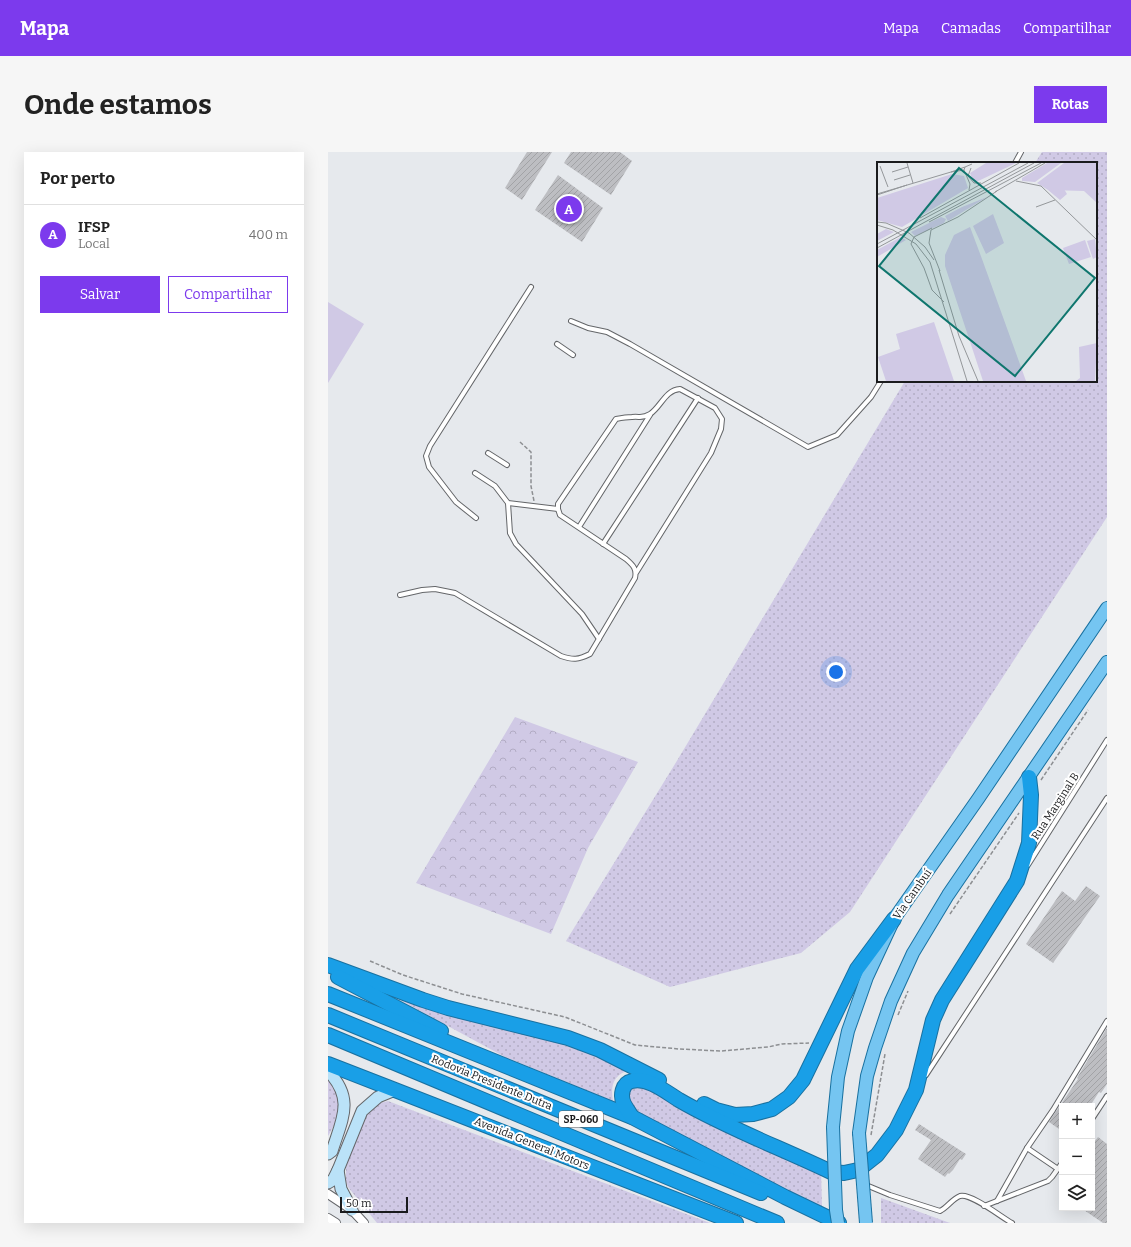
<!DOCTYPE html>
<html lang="pt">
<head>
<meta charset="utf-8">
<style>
	body { margin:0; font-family:Bitter,serif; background:#f6f6f6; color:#222 }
	.controls { position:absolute; right:12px; bottom:12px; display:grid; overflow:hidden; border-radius:0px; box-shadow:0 4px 16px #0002 }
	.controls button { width:36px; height:36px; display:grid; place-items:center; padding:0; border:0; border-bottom:1px solid #e0e0e0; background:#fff; color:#222; font:20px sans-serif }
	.scale { position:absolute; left:12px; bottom:10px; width:68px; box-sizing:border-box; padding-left:4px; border:2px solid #1a1b1d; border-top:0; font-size:11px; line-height:14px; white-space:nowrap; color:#1a1b1d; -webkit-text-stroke:3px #fff; paint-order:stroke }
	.you { position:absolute; left:508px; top:520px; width:14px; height:14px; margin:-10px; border:3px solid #fff; border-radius:50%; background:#1a73e8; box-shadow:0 0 0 6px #1a73e833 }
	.badge { display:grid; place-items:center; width:26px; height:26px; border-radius:50%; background:#7c3aed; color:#fff; font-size:13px; font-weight:700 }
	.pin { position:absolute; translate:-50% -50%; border:2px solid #fff; box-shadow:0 1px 4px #0006 }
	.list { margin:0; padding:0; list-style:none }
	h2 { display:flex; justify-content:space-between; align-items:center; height:52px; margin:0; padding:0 16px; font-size:17px }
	h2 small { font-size:13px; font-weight:400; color:#767676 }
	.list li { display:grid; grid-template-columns:26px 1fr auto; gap:12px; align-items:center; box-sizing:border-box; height:60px; padding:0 16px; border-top:1px solid #e0e0e0 }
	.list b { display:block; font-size:15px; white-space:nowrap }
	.list p { margin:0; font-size:13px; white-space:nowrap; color:#767676 }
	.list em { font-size:13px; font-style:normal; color:#767676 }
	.actions { display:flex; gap:8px; padding:12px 16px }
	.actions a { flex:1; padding:9px 0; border:1px solid #7c3aed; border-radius:0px; text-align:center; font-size:14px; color:#7c3aed }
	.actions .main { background:#7c3aed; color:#fff }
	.icon { flex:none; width:22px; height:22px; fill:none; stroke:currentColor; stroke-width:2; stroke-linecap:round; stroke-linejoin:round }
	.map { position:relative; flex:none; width:779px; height:1071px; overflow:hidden; border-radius:0px }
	header { display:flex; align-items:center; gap:24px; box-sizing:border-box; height:56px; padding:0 20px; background:#7c3aed; color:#fff }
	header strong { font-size:19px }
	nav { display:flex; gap:22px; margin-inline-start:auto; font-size:14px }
	.intro { display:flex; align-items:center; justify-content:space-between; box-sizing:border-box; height:96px; padding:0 24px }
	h1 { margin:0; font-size:28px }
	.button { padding:10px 18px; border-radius:0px; background:#7c3aed; color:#fff; font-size:14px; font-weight:700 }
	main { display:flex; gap:24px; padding:0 24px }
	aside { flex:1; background:#fff; border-radius:0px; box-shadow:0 4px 16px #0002 }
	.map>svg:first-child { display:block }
	.grass { fill:url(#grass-dots) }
	.forest { fill:url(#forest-crowns) }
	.garden { fill:#d0c9e5 }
	.building { fill:url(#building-hatch) }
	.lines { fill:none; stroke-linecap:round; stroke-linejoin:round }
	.lane-casing { stroke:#646669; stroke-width:6 }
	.street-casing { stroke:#646669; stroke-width:10 }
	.secondary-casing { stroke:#646669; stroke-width:13 }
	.primary-casing { stroke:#1971a0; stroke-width:14 }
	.highway-casing { stroke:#1971a0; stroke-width:16 }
	.path { stroke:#8d8f92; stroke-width:1.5; stroke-dasharray:4 2; stroke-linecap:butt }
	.lane { stroke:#fff; stroke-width:4 }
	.street { stroke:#fff; stroke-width:8 }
	.secondary { stroke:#bae2f8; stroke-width:11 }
	.primary { stroke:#75c5f1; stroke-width:12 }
	.highway { stroke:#199fe7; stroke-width:14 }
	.primary-bridge-casing { stroke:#1971a0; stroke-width:14; stroke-linecap:butt }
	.primary-bridge { stroke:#75c5f1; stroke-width:12 }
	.labels { text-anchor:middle; stroke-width:4; stroke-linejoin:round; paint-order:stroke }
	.shield { fill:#fff; stroke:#5f5f61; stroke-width:1 }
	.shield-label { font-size:10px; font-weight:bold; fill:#1a1b1d }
	.street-label { font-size:11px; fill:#1a1b1d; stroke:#fff }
	.inset-road { fill:none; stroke:#94979a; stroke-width:1 }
	.view { fill:#0f766e; fill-opacity:0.15; stroke:#0f766e; stroke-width:2 }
	.inset-edge { fill:none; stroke:#1a1b1d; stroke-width:2 }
</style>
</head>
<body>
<header>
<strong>Mapa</strong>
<nav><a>Mapa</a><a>Camadas</a><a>Compartilhar</a></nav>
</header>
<div class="intro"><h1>Onde estamos</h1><a class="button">Rotas</a></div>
<main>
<aside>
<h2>Por perto<small></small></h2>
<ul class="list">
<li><span class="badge">A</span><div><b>IFSP</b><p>Local</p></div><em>400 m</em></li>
</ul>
<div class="actions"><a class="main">Salvar</a><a>Compartilhar</a></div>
</aside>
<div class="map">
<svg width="779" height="1071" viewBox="0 0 779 1071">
	<defs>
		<pattern id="grass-dots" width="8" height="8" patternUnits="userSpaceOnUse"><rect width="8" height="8" fill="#d0c9e5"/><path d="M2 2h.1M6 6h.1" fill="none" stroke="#b2acc4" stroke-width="1.8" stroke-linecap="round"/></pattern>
		<pattern id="forest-crowns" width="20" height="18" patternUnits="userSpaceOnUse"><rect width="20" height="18" fill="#d0c9e5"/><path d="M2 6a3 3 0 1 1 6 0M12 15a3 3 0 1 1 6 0" fill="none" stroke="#b2acc4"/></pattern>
		<pattern id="building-hatch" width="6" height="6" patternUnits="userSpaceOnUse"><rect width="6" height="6" fill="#bdbec2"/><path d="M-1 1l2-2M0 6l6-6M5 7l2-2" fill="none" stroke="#a2a3a6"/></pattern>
	</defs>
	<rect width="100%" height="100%" fill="#e6e9ed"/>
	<g class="grass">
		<path d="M714 0H779V365L522 760 473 801 342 835 238 789 347 612 577 229H768V11H707Z"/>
		<path d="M61 842 208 879 302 918C286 922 282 933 285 949L177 905Z"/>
		<path d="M0 928 4 931 12 943C10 957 9 972 0 984Z"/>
		<path d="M303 929 493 1018 494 1054 486 1053 304 965 296 934Z"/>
		<path d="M60 949 73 954 382 1071H49L20 1035 18 1029V1015C23 1001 32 969 40 958 44 952 53 951 60 949Z"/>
		<path d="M553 1046 622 1071H553Z"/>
	</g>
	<path class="forest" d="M187 565 310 610 260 696 223 782 88 731Z"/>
	<path class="garden" d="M0 150 36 172 0 231Z"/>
	<g class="building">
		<path d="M199 0H224L194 48 177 36Z"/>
		<path d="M243 0H292L304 9 283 43 236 11Z"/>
		<path d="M230 23 275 56 254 90 207 58Z"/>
		<path d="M758 734 772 744 725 811 698 792 734 739 747 749Z"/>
		<path d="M779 876V932L773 941 771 940 762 954H734V979L721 970 750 927 749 926Z"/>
		<path d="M591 972 638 1002 634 1008 632 1007 625 1018 621 1022 620 1021 617 1025 590 1007 603 988 587 978Z"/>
		<path d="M770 985 779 992V1071H775L753 1056H764V993Z"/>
	</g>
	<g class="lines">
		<defs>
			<g id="lane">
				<path d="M687 11 693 0"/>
				<path d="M243 169 260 176 279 180 302 192 480 295 509 283 543 245 553 229"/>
				<path d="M229 192 245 203"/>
				<path d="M160 301 179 313"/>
				<path d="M147 321 167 334 180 351 230 357"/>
				<path d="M180 351 182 381 188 392 254 462 271 487"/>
				<path d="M148 366 128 350 101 315 98 304 102 294 203 135"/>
				<path d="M251 375 322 263"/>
				<path d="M275 392 370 246"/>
				<path d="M72 443 94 438 107 437 127 441 233 504C245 508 250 508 262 502L307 426C309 417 305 413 298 407L232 363 230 357V352L288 267C293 266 298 265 304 265 312 264 314 267 322 262 333 255 337 238 352 237L387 256 394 267 393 277 383 301 308 421"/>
				<path d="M700 713 779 588"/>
				<path d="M598 923 779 646"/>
				<path d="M764 967 779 944"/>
				<path d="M699 996 730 1017"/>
				<path d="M538 1033 562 1043 612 1059C620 1055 624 1047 632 1044 643 1041 673 1065 684 1071"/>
				<path d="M669 1049 699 996 725 958 779 869"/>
				<path d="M656 1054 720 1029 724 1025 734 1011"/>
			</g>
			<g id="street">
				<path d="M0 1042 24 1058 36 1071"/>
				<path d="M0 1066 8 1071"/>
			</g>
			<g id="secondary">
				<path d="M0 919C27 947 14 967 4 999L0 1002"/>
				<path d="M10 1018 13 1037 24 1058"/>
				<path d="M0 1031 5 1028 10 1018 34 959 50 945 67 938"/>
			</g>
			<g id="primary">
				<path d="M505 975 510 925 520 879 539 825 566 767 650 647 779 456"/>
				<path d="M531 981 539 924 547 896 563 849 585 801 620 743 779 510"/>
			</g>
			<g id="highway">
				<path d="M0 813 95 848 120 856 240 886 272 898 331 928"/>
				<path d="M10 825 113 879"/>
				<path d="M0 842 304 965 457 1045 511 1071"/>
				<path d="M0 863 433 1041"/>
				<path d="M0 883 449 1071"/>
				<path d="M0 912 67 938 408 1071"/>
				<path d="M376 952 388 958 407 963 425 962 444 957 461 945 475 928 529 817 566 767"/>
				<path d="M304 965C301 960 298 956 296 952 292 944 294 931 304 929 320 925 338 940 351 948 399 976 453 996 503 1020L516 1021 530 1018 549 1003 568 978 588 938 605 868 614 848 689 729 701 691 703 643 701 625"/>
			</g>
		</defs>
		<use href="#lane" class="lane-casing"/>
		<use href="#street" class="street-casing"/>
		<use href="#secondary" class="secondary-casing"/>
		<use href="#primary" class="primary-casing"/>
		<use href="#highway" class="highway-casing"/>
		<g class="path">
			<path d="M192 290 203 300V334L206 349"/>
			<path d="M713 628 760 558"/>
			<path d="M622 762 691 661"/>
			<path d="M42 809 75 823 134 842 237 865 307 893 351 897 393 899 440 895 454 892 481 891"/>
			<path d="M570 863 580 839"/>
			<path d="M543 983 557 902"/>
		</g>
		<use href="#lane" class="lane"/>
		<use href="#street" class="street"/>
		<use href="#secondary" class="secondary"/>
		<use href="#primary" class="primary"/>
		<use href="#highway" class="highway"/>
		<defs>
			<g id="primary-bridge">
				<path d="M505 975 508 1058 510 1071"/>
				<path d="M531 981 538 1071"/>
			</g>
		</defs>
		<use href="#primary-bridge" class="primary-bridge-casing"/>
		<use href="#primary-bridge" class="primary-bridge"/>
	</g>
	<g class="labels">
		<rect class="shield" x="231" y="959" width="44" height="16" rx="3"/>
		<g class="shield-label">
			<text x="253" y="971">SP-060</text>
		</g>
		<g class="street-label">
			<text transform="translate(727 654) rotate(-57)" y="4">Rua Marginal B</text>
			<text transform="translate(584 742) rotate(-55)" y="4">Via Cambuí</text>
			<text transform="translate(164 930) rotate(22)" y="4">Rodovia Presidente Dutra</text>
			<text transform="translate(204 991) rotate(22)" y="4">Avenida General Motors</text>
		</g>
	</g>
	<g transform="translate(549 10)">
		<rect width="220" height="220" fill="#e6e9ed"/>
		<path d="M109 1H139L97 21 93 11ZM170 1H184L158 20 145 19V16ZM187 1H220V41L207 29 171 28 160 21ZM75 12 87 14 91 26 25 65 0 58V36ZM110 35 71 59 68 54 85 45ZM64 55 69 57 67 61 38 74 34 70ZM93 65 105 97 149 219H106L68 104V93L77 73ZM9 67 17 70 0 79V72ZM24 75 29 78 0 95V88ZM57 160 77 219H9L1 195 23 187 19 172ZM220 181 218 219H199L203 216 202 185Z" fill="#d0c9e5"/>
		<path d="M187 27 190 32 183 38 171 28ZM116 52 127 81 109 92 96 64Z" fill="#d0c9e5"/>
		<path d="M218 77 220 95 216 97 210 79ZM208 78 214 95 192 102 186 86Z" fill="#d0c9e5"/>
		<path class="inset-road" d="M30 1 36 21M3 4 11 25M94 6 91 14 97 21H104M87 8 74 10 88 5M15 10 31 5M17 18 33 13M139 19 164 24 220 78M92 28 93 22 87 8 88 5 95 2M118 30 168 1M0 32 74 10M0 33 30 23M159 45 178 38M43 56 142 1M0 60 9 61 32 71 48 85 57 98M52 60 164 1M0 63 16 68 39 82 53 100 90 219M55 66 37 75 34 82 47 106 55 128 67 140M0 82 151 1M0 86 157 1M62 108 82 174 101 219M63 109 52 81 54 68 81 55 120 29"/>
		<path class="view" d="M82 6 218 116 138 214 2 104Z"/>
		<rect width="220" height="220" class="inset-edge"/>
	</g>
</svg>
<div class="controls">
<button>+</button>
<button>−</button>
<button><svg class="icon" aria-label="layers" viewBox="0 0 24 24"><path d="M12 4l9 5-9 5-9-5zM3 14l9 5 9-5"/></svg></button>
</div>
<div class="scale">50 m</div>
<div class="you"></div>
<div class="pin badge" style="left:241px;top:57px">A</div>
</div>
</main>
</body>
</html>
